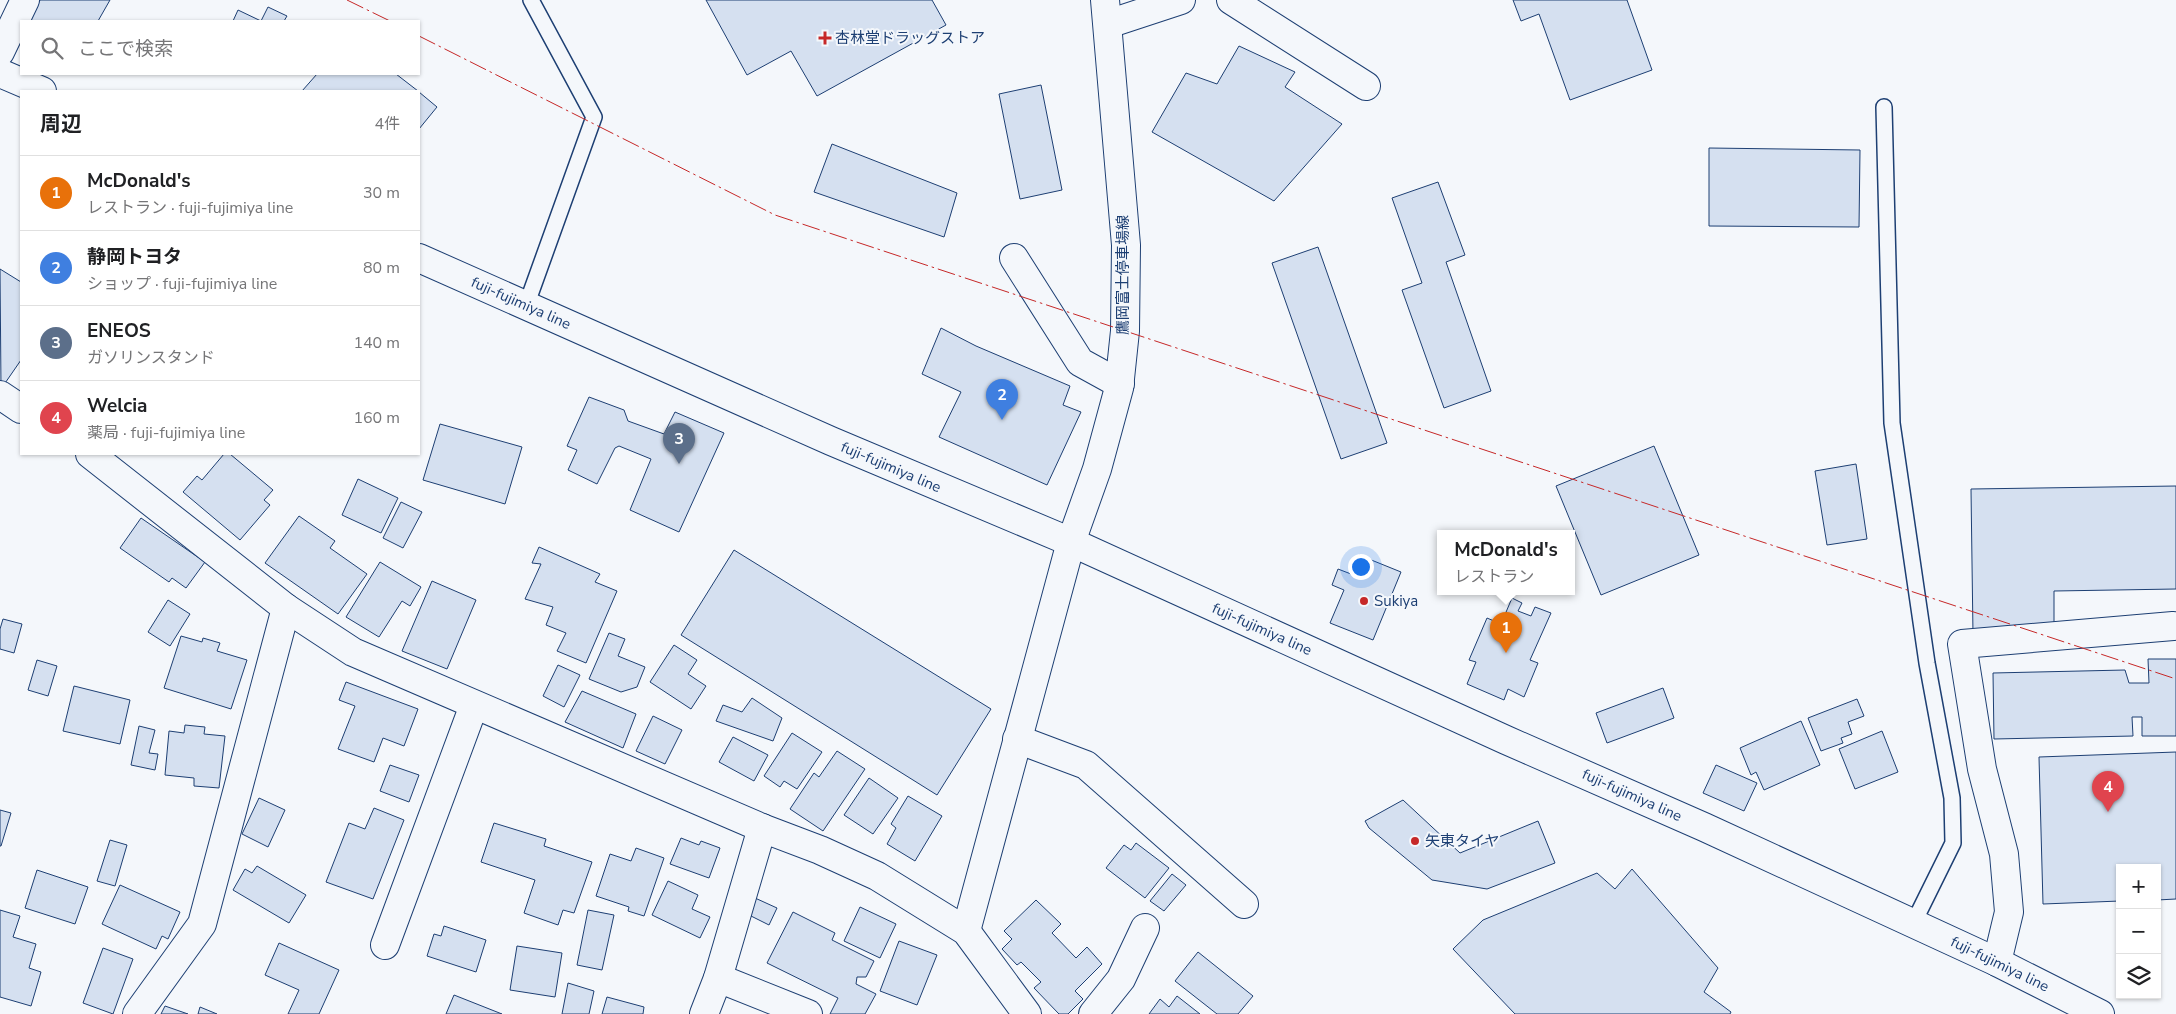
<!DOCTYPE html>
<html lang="ja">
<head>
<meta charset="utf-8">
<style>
	body { margin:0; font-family:"Nunito Sans","Noto Sans JP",sans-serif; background:#f2f2f2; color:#202124 }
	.controls { position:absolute; right:15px; bottom:15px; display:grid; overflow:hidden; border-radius:0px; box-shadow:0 1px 4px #0004 }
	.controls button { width:45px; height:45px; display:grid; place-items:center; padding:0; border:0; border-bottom:1px solid #e0e0e0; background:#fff; color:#202124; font:25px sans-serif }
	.you { position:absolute; left:1360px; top:566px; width:18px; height:18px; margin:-12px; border:4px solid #fff; border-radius:50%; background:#1a73e8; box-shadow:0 0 0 8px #1a73e833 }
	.badge { display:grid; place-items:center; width:32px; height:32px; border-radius:50%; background:#c62828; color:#fff; font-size:16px; font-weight:700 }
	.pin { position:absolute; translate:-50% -41px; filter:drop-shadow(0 1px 2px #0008) }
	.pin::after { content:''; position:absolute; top:26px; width:18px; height:15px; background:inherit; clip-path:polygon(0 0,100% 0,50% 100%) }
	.popup { position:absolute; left:1437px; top:530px; width:138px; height:65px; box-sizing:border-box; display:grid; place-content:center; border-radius:0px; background:#fff; filter:drop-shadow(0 1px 4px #0005); font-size:16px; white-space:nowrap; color:#757577 }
	.popup b { font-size:19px; color:#202124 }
	.popup::after { content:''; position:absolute; left:50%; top:100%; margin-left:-10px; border:10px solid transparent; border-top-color:#fff }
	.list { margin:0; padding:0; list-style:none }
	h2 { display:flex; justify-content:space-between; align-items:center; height:65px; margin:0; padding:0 20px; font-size:21px }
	h2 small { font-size:16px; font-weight:400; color:#757577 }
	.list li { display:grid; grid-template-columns:32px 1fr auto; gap:15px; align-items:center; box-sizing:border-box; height:75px; padding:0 20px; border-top:1px solid #e0e0e0 }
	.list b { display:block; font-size:19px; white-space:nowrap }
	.list p { margin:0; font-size:16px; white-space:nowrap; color:#757577 }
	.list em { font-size:16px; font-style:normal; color:#757577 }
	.icon { flex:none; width:28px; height:28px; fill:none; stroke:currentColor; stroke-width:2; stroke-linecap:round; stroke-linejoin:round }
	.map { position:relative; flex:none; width:2176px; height:1014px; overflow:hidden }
	.search { position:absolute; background:#fff; box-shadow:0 1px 4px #0004; left:20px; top:20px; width:400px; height:55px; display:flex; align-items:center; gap:12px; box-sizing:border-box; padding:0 18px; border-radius:0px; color:#757577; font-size:19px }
	.panel { position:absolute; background:#fff; box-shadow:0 1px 4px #0004; left:20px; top:90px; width:400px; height:365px; border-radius:0px }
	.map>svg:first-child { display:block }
	.building { fill:#d5e0f0; stroke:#1d3f73 }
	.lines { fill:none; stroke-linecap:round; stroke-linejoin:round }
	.service-casing { stroke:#1d3f73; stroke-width:18 }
	.minor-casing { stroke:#1d3f73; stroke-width:30 }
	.secondary-casing { stroke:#1d3f73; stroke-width:30 }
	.service { stroke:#f4f7fb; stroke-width:15 }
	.minor { stroke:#f4f7fb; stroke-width:28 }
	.secondary { stroke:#f4f7fb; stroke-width:28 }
	.power { stroke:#c62828; stroke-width:1; stroke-dasharray:18 4 2.5 4; stroke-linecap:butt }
	.poi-dot { fill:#c62828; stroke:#f4f7fb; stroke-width:2 }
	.labels { text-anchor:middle; stroke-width:4; stroke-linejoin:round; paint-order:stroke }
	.poi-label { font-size:15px; fill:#1d3f73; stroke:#f4f7fb; text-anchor:start }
	.street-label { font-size:15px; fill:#1d3f73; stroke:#f4f7fb }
</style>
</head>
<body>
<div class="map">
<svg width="2176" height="1014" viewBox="0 0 2176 1014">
	<rect width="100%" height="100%" fill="#f4f7fb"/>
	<g class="building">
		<path d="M40 0H110L98 21H29Z"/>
		<path d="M706 0H932L946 25 817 96 791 51 747 75Z"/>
		<path d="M1513 0H1627L1652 70 1570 100 1539 14 1521 21Z"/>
		<path d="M268 7 287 16 284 21H233L238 10 261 21Z"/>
		<path d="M1239 46 1295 72 1285 87 1342 124 1274 201 1152 132 1186 73 1217 84Z"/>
		<path d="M317 74H396L418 91H302Z"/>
		<path d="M1041 85 1062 190 1020 199 999 94Z"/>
		<path d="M419 92 437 107 419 129Z"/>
		<path d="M832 144 957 193 944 237 814 192Z"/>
		<path d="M1709 148 1860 150 1859 227 1709 226Z"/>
		<path d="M1438 182 1465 255 1446 262 1491 391 1444 408 1402 290 1422 283 1392 198Z"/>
		<path d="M1318 247 1387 443 1341 459 1272 263Z"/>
		<path d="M0 269 21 282V360L1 389Z"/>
		<path d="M941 328 976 346 1070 386 1063 405 1081 412 1047 485 939 437 961 392 922 374Z"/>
		<path d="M589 397 624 410 628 421 664 434 675 412 724 433 679 532 630 510 651 459 619 446 615 448 597 484 568 470 577 450 567 446Z"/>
		<path d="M440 424 522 447 505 504 423 480Z"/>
		<path d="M1654 446 1699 555 1601 595 1556 486Z"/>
		<path d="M224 454H230L273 490 264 500 270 505 240 540 183 492 197 476 202 480Z"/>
		<path d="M1856 464 1867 539 1827 545 1815 471Z"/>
		<path d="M358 479 398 498 381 533 342 515Z"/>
		<path d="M2176 486V589L2054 591V633L1973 635 1971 489Z"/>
		<path d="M401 502 422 512 403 548 383 538Z"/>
		<path d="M299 516 335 541 330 548 367 574 338 614 265 563Z"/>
		<path d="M141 518 205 562 186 588 172 578 169 582 120 548Z"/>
		<path d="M539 547 600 574 595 582 617 591 586 663 557 651 566 633 546 625 553 607 525 599 541 564 532 563Z"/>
		<path d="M734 550 991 709 937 795 681 635Z"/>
		<path d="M1359 555 1401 572 1373 640 1330 623 1344 590 1332 585 1338 569 1351 574Z"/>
		<path d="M380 562 421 587 410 606 402 601 379 637 346 617Z"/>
		<path d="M432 581 476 600 447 669 402 651Z"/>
		<path d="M1512 598 1522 603 1518 611 1531 616 1535 607 1551 613 1530 660 1538 663 1524 697 1508 689 1504 700 1467 684 1476 662 1469 660 1487 618 1501 624Z"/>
		<path d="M168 600 190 614 170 646 148 632Z"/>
		<path d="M3 619 22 624 14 653 0 649V629Z"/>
		<path d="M609 633 625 639 618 656 645 667 637 687 621 692 589 679Z"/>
		<path d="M181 636 202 642 203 638 220 643 217 651 247 660 231 709 164 688Z"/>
		<path d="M674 645 697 660 688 674 706 686 691 709 650 682Z"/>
		<path d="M2148 659H2176V736H2142V717H2132L2133 736 1994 739 1993 673 2125 670 2129 683H2149Z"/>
		<path d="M37 660 57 666 48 696 28 690Z"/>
		<path d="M558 665 580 675 564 707 543 696Z"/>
		<path d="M346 682 418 709 404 746 383 738 374 762 338 749 355 706 339 700Z"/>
		<path d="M74 686 130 700 120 744 63 731Z"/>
		<path d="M1663 688 1674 718 1607 743 1596 713Z"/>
		<path d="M582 691 636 714 623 748 565 722Z"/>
		<path d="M752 698 782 718 773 741 716 721 723 705 742 712Z"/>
		<path d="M1857 699 1864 716 1848 722 1852 734 1841 738 1843 743 1821 751 1808 718Z"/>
		<path d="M653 716 682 730 665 764 636 751Z"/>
		<path d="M1801 721 1820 765 1764 790 1756 772 1751 775 1740 748Z"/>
		<path d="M185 725 205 727 204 734 225 736 219 788 194 786V778L165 775 169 731 184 733Z"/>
		<path d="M139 726 155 730 149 753 158 754 155 770 131 765Z"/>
		<path d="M1882 731 1898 772 1855 789 1839 749Z"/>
		<path d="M792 733 822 752 797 789 784 781 780 787 764 776Z"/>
		<path d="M733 737 768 755 754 781 719 762Z"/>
		<path d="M837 751 865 769 823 831 790 809 814 773 819 777Z"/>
		<path d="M2176 752V899L2157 900V868H2120V901L2043 904 2039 757Z"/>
		<path d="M390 765 419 775 409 802 380 791Z"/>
		<path d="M1716 765 1757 783 1744 811 1703 793Z"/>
		<path d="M869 778 898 798 873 834 844 815Z"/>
		<path d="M908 796 942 816 915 861 887 844 896 828 891 824Z"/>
		<path d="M259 798 285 810 268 847 242 834Z"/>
		<path d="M1403 800 1460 853 1538 821 1555 863 1487 889 1432 880 1369 828 1365 821Z"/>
		<path d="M374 808 404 820 373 899 326 882 349 823 365 829Z"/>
		<path d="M0 810 11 813 1 846H0Z"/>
		<path d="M494 823 546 839 544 846 592 862 574 913 563 910 558 925 524 913 535 880 481 862Z"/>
		<path d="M681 838 699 845 701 841 720 848 709 878 670 864Z"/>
		<path d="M110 840 127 845 115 886 97 881Z"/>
		<path d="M1136 843 1169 868 1145 898 1106 868 1124 845 1131 850Z"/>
		<path d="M636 848 664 858 644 916 628 911 629 907 596 896 610 854 631 861Z"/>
		<path d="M257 866 306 895 289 923 233 890 245 869 252 873Z"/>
		<path d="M1632 869 1718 968 1704 992 1731 1012 1730 1014H1515L1453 949 1483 920 1597 873 1615 889Z"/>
		<path d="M37 870 88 887 75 924 25 908Z"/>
		<path d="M1172 874 1186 885 1164 911 1150 901Z"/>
		<path d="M668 881 698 895 692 909 710 917 700 938 652 915Z"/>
		<path d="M120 885 180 912 168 939 162 936 156 949 102 924Z"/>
		<path d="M755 898 777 908 769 925 747 914Z"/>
		<path d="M1036 900 1061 924 1052 933 1076 958 1087 947 1102 964 1075 991 1083 999 1068 1014H1059L1034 988 1041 982 1021 962 1017 965 1002 949 1012 939 1004 931Z"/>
		<path d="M860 907 896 924 880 958 844 941Z"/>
		<path d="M0 910 20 916 13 937 36 944 29 968 41 972 31 1006 0 997Z"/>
		<path d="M588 910 614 915 602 970 577 965Z"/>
		<path d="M793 912 835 933 832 940 874 961 866 977H857L856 984 876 994 865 1014H830L838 998 767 963Z"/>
		<path d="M444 926 486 940 476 972 427 956 434 934 441 936Z"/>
		<path d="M899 941 937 955 917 1005 880 991Z"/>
		<path d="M279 943 339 970 319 1014H288L299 990 265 975Z"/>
		<path d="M517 946 562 953 555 997 510 990Z"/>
		<path d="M103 948 133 959 113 1014 83 1003Z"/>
		<path d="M1198 952 1253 996 1238 1014H1217L1175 981Z"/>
		<path d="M568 983 594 991 589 1014H562Z"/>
		<path d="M454 995 502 1014H446Z"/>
		<path d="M1177 996 1200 1014H1149L1160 999 1169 1007Z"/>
		<path d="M607 997 644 1007 643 1014H602Z"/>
		<path d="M165 1006 188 1014H161Z"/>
		<path d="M200 1007 217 1014H198Z"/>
	</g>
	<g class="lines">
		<defs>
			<g id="service">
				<path d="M1884 107 1892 423 1927 663 1952 798 1953 843 1914 922"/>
				<path d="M526 306 594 117 531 0"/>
			</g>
			<g id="minor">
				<path d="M1231 0 1366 86"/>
				<path d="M1108 24 1181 0"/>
				<path d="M0 52 25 0"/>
				<path d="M1014 258 1080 362 1120 384"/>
				<path d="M0 395 21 409"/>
				<path d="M90 454 286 608 353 652 762 828 820 850 877 876 966 931 1027 1014"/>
				<path d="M1017 739 1086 765 1244 904"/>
				<path d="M966 931 1071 542"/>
				<path d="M385 945 474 705"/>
				<path d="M1997 962 2009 912 2004 854 1982 769 1962 644 2173 626"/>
				<path d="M718 978 808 1014"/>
				<path d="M137 1014 202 924 286 608"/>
				<path d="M704 1014 718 978 762 828"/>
				<path d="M1093 1014 1121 979 1145 928"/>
			</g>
			<g id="secondary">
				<path d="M0 73 42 91"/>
				<path d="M419 258 831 441 1071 542 1506 740 1704 827 1997 962 2100 1014"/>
				<path d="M1071 542 1097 469 1119 388 1125 331 1126 245 1105 0"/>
			</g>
		</defs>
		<use href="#service" class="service-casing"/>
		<use href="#minor" class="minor-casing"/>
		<use href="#secondary" class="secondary-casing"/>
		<use href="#service" class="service"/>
		<use href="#minor" class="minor"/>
		<use href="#secondary" class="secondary"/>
		<g class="power">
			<path d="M347 0 390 21"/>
			<path d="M419 36 775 215 2176 679"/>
		</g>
	</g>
	<g class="poi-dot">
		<path d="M822.5 30.5h5v5h5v5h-5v5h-5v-5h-5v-5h5z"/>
		<circle cx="1364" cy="601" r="5"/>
		<circle cx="1415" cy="841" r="5"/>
	</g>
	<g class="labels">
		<g class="poi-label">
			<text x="835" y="43">杏林堂ドラッグストア</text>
			<text x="1374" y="606">Sukiya</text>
			<text x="1425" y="846">矢東タイヤ</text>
		</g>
		<g class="street-label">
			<text transform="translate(1123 275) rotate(-90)" y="5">鷹岡富士停車場線</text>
			<text transform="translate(521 303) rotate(24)" y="5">fuji-fujimiya line</text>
			<text transform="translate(891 467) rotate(23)" y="5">fuji-fujimiya line</text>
			<text transform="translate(1262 629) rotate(24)" y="5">fuji-fujimiya line</text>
			<text transform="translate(1632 795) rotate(24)" y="5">fuji-fujimiya line</text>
			<text transform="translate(2000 964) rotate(26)" y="5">fuji-fujimiya line</text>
		</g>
	</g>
</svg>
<div class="controls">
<button>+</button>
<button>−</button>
<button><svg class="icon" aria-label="layers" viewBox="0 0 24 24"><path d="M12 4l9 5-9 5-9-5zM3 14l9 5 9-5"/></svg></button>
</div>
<div class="you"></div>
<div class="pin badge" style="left:1506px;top:653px;background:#e8710a">1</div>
<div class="popup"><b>McDonald's</b>レストラン</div>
<div class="pin badge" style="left:1002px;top:420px;background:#3f7fe0">2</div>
<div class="pin badge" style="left:679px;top:464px;background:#5c6f8a">3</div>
<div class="pin badge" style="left:2108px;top:812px;background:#e0444e">4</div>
<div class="search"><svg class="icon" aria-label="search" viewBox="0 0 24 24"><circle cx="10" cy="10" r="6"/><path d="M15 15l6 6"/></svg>ここで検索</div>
<section class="panel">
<h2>周辺<small>4件</small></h2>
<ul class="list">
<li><span class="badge" style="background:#e8710a">1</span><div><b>McDonald's</b><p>レストラン · fuji-fujimiya line</p></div><em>30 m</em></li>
<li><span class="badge" style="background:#3f7fe0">2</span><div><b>静岡トヨタ</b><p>ショップ · fuji-fujimiya line</p></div><em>80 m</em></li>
<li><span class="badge" style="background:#5c6f8a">3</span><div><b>ENEOS</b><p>ガソリンスタンド</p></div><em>140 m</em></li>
<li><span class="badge" style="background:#e0444e">4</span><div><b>Welcia</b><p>薬局 · fuji-fujimiya line</p></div><em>160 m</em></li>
</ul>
</section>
</div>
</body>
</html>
